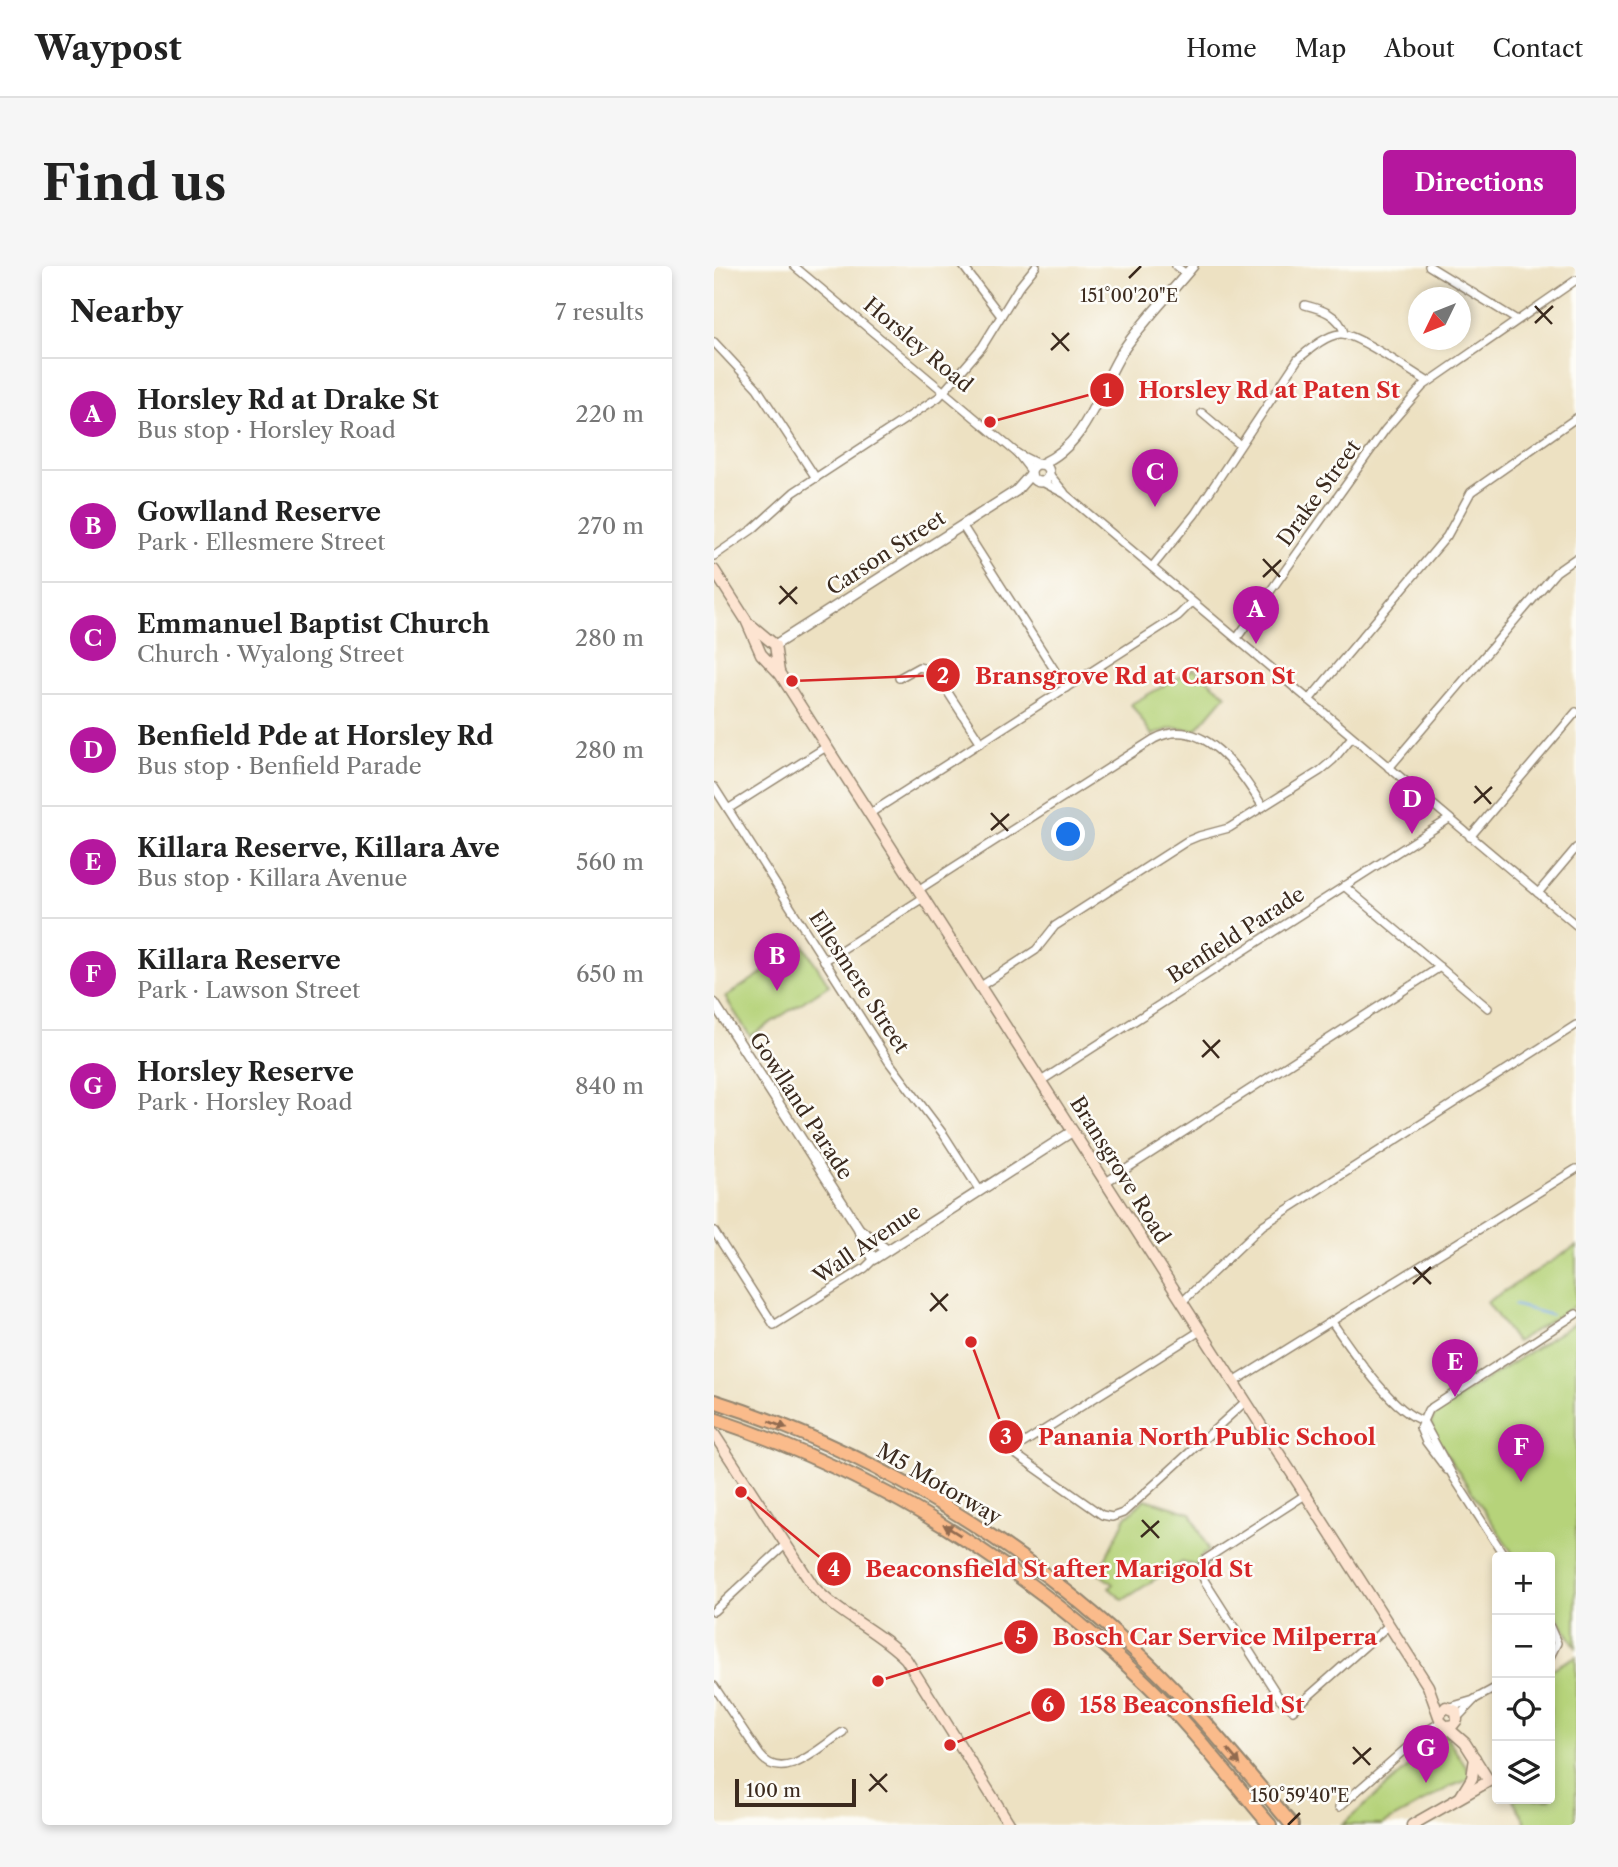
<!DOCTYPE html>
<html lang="en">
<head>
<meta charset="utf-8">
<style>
	body { margin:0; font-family:"Libre Caslon Text",serif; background:#f6f6f6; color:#222 }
	.controls { position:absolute; right:21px; bottom:21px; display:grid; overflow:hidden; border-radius:7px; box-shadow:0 4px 10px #0003 }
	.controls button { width:63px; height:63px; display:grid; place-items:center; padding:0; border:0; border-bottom:2px solid #e0e0e0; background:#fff; color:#222; font:35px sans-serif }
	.compass { position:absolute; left:694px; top:21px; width:63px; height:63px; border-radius:50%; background:#fff; box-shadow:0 4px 10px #0003; rotate:227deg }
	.scale { position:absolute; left:21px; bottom:18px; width:121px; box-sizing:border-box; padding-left:7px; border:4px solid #3b2a1e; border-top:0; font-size:19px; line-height:24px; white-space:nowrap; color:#3b2a1e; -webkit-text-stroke:5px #fdfcf7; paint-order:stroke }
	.you { position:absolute; left:355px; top:569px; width:24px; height:24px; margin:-18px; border:5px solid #fff; border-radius:50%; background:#1a73e8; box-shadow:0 0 0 10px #1a73e833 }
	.badge { display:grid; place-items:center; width:46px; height:46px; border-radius:50%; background:#b5179e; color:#fff; font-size:23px; font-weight:700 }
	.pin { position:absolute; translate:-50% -58px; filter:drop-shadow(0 2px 4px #0008) }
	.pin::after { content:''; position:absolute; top:37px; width:24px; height:21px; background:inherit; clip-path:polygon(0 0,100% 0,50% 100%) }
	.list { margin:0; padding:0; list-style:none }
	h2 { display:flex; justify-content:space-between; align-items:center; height:91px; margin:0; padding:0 28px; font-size:30px }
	h2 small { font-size:23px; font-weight:400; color:#767676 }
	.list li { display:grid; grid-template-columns:46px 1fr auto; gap:21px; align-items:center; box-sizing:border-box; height:112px; padding:0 28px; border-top:2px solid #e0e0e0 }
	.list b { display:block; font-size:26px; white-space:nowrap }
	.list p { margin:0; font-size:23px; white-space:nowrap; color:#767676 }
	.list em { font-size:23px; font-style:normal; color:#767676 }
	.icon { flex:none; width:38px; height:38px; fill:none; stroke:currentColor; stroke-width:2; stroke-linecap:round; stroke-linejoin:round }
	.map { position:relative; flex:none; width:862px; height:1559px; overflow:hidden; border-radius:7px }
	header { display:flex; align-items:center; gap:42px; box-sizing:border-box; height:98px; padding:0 35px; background:#fff; border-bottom:2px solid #e0e0e0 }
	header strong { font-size:33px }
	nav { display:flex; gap:38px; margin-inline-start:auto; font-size:24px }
	.intro { display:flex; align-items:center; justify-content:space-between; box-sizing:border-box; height:168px; padding:0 42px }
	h1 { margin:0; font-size:49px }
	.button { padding:18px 32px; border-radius:7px; background:#b5179e; color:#fff; font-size:24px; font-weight:700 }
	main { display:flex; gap:42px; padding:0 42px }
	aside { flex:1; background:#fff; border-radius:7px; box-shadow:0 4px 10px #0003 }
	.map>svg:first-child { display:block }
	.green { fill:#b6d37a; stroke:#787e4c; stroke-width:2 }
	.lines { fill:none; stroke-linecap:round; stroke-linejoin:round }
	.stream { stroke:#7baae5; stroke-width:2.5 }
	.minor-casing { stroke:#948670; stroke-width:10 }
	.tertiary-casing { stroke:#948670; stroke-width:12 }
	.secondary-casing { stroke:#948670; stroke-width:13 }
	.motorway-casing { stroke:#948670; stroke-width:16 }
	.minor { stroke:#fff; stroke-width:7 }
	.tertiary { stroke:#fff; stroke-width:9 }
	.secondary { stroke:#fde4d1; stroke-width:10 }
	.motorway { stroke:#fabb8b; stroke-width:12 }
	.oneway { fill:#916b4f }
	.ticks { fill:none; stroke:#3b2a1e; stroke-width:2.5 }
	.labels { text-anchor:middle; stroke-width:5; stroke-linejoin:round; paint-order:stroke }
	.street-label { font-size:21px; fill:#3b2a1e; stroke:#fdfcf7 }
	.ticks-label { font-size:18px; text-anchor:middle; fill:#3b2a1e; stroke:#fdfcf7; stroke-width:5; stroke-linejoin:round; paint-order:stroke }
	.leader { fill:none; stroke:#d62828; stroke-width:2.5 }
	.callout-dot { fill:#d62828; stroke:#fdfcf7; stroke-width:2.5 }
	.mark-label { font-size:21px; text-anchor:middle; font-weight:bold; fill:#fff }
	.callout-label { font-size:23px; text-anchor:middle; font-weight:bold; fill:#d62828; stroke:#fdfcf7; stroke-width:5; stroke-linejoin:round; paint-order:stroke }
</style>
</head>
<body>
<header>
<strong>Waypost</strong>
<nav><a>Home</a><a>Map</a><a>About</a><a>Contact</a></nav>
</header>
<div class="intro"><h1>Find us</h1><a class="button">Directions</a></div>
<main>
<aside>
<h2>Nearby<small>7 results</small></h2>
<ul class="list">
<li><span class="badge">A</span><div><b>Horsley Rd at Drake St</b><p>Bus stop · Horsley Road</p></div><em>220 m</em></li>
<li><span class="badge">B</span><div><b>Gowlland Reserve</b><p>Park · Ellesmere Street</p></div><em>270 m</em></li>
<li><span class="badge">C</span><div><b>Emmanuel Baptist Church</b><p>Church · Wyalong Street</p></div><em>280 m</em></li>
<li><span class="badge">D</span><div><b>Benfield Pde at Horsley Rd</b><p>Bus stop · Benfield Parade</p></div><em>280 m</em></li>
<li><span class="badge">E</span><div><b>Killara Reserve, Killara Ave</b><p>Bus stop · Killara Avenue</p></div><em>560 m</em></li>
<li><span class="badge">F</span><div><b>Killara Reserve</b><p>Park · Lawson Street</p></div><em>650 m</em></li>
<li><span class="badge">G</span><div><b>Horsley Reserve</b><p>Park · Horsley Road</p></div><em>840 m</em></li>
</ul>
</aside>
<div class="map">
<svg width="862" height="1559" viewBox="0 0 862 1559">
	<rect width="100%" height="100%" fill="#fdfcf7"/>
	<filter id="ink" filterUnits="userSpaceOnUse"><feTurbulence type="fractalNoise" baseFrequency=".0143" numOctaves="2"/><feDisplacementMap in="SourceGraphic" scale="14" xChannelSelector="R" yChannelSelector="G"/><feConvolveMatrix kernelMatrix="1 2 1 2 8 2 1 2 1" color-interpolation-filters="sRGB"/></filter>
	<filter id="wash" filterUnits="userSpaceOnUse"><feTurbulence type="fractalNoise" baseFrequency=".00686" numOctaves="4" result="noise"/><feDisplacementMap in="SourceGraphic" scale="28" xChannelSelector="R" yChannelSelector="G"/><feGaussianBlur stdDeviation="1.57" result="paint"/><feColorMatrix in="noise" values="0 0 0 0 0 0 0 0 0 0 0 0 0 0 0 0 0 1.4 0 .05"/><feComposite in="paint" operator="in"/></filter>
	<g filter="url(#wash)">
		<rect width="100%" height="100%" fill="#ede1c2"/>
		<g class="green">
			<path d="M480 403 512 429 482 464 459 462 438 469 417 438Z"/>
			<path d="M90 680 115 719 36 770 11 731Z"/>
			<path d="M862 980V1039L802 1076 773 1036Z"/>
			<path d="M862 1056V1381L836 1340V1291H801L721 1170 717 1156 723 1145Z"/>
			<path d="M431 1233 477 1247 495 1285 486 1291 482 1300 468 1296 409 1334 395 1322 399 1318 384 1307 412 1251Z"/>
			<path d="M862 1390V1559H813L799 1533H836V1404Z"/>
			<path d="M731 1469 758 1510 757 1513 738 1520 668 1559H628Z"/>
		</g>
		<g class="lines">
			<path class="stream" d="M800 1039 837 1049"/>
		</g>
	</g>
	<g filter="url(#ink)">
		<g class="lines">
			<defs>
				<g id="minor">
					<path d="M80 0 304 188 324 198"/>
					<path d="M249 0 287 50"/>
					<path d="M462 0 472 8"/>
					<path d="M715 0 803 54"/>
					<path d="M591 39C607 43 626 49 630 67"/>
					<path d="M0 76 43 122 102 212"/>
					<path d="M488 147 526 179"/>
					<path d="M304 188 317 205"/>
					<path d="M335 208 350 226"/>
					<path d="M328 216 351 228 862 659"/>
					<path d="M248 259 352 422"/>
					<path d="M0 290 39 263 80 226 225 131 268 81 305 21 322 0"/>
					<path d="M438 301 481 248 584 93C595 84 612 69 626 68 641 66 697 106 713 115"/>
					<path d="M523 372 671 164 709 120 862 14"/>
					<path d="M185 412 205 401 220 405 267 477"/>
					<path d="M595 434 733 270 757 226 862 152"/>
					<path d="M675 502 842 306 862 292"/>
					<path d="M0 521 175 796 230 869 266 925"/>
					<path d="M14 543 112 481"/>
					<path d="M155 548 464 350 478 336"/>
					<path d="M756 571 862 446"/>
					<path d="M630 620 774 742"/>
					<path d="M204 624 440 473C489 447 527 506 549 541"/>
					<path d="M824 627 862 582"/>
					<path d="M110 695 209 632"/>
					<path d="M267 720 322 684 341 660 473 575 485 570 515 562 606 505 619 494 638 471"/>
					<path d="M327 815 735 553"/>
					<path d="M392 916 726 701"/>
					<path d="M0 965 60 1059 151 1002 160 993"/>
					<path d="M468 1036 549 959 862 759"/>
					<path d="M618 1056C637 1083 678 1146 709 1155L740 1212 791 1291"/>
					<path d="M486 1065 297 1185 388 1249 398 1251 409 1247 532 1135"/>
					<path d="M520 1116 862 903"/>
					<path d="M733 1204 712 1176 706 1162 714 1144 862 1048"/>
					<path d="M591 1229 492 1293 486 1304 490 1314 566 1433 579 1444 675 1359"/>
					<path d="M0 1345 71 1279"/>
					<path d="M836 1361 843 1377 836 1391"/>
					<path d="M0 1420 46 1489C69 1519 106 1481 129 1466"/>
					<path d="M736 1441 760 1434"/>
					<path d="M744 1451 761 1433 783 1421"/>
					<path d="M625 1541 712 1465 727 1456"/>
				</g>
				<g id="tertiary">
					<circle cx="326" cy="207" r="9"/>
					<path d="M327 198C375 177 384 123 410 83 430 54 456 28 479 0"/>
					<path d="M61 379 302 225 317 208"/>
					<path d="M0 737 145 963 173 984"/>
					<path d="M145 963 147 973 160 993 359 865"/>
				</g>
				<g id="secondary">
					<path d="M0 304 32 354 47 388 66 408 714 1420 727 1456 751 1477 775 1515 698 1559"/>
					<path d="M37 359 61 379 65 406"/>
					<path d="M0 1168 99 1320C126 1350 164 1364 192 1393L296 1559"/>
					<path d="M725 1449 732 1441 742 1445 743 1454 739 1459 734 1460"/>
					<path d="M747 1530 758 1512 761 1492"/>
				</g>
				<g id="motorway">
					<path d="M0 1135C161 1186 312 1279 433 1396 486 1447 531 1504 578 1559"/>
					<path d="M0 1153C164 1208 310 1299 434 1419 478 1462 516 1512 556 1559"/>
				</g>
			</defs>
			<use href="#minor" class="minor-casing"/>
			<use href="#tertiary" class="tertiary-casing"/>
			<use href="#secondary" class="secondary-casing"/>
			<use href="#motorway" class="motorway-casing"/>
			<use href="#minor" class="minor"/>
			<use href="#tertiary" class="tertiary"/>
			<use href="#secondary" class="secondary"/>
			<use href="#motorway" class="motorway"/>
		</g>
		<defs><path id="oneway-solid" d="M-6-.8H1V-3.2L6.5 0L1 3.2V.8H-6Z" transform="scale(1.75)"/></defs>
		<g class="oneway">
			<use href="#oneway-solid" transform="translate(64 1159) rotate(22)"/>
			<use href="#oneway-solid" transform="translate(238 1264) rotate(-148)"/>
			<use href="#oneway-solid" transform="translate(520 1491) rotate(50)"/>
		</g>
	</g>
	<path class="ticks" d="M415 12 427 0M821 40 838 58M821 57 839 40M338 67 355 85M337 84 355 67M549 293 566 311M549 311 567 294M66 320 83 338M65 338 83 321M761 520 777 538M760 537 778 521M277 547 294 565M277 564 295 548M489 774 505 792M488 791 506 774M700 1001 717 1018M699 1018 717 1001M217 1027 233 1045M216 1045 234 1028M428 1254 445 1272M427 1271 445 1255M639 1481 656 1499M639 1498 657 1482M156 1508 173 1526M155 1525 173 1508M574 1559 586 1547"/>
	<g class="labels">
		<g class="street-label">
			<text transform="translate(204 79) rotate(40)" y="7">Horsley Road</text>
			<text transform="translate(605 227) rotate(-54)" y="7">Drake Street</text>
			<text transform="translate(172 287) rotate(-33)" y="7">Carson Street</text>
			<text transform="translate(522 669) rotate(-33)" y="7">Benfield Parade</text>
			<text transform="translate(145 716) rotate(57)" y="7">Ellesmere Street</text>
			<text transform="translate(87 840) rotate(57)" y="7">Gowlland Parade</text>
			<text transform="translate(406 904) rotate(58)" y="7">Bransgrove Road</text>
			<text transform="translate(153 978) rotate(-34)" y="7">Wall Avenue</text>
			<text transform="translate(225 1218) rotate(30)" y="7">M5 Motorway</text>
		</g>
	</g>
	<g class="ticks-label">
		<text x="415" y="36">151°00'20"E</text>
		<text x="586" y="1536">150°59'40"E</text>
	</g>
	<path class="leader" d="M276 156L393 124M78 415L229 409M257 1076L292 1171M27 1226L120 1303M164 1415L307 1371M236 1479L334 1439"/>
	<g class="callout-dot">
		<circle cx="276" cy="156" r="7"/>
		<circle cx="78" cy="415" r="7"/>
		<circle cx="257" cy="1076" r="7"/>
		<circle cx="27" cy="1226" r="7"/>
		<circle cx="164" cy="1415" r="7"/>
		<circle cx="236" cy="1479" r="7"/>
		<circle cx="393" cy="124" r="18"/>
		<circle cx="229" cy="409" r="18"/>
		<circle cx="292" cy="1171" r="18"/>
		<circle cx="120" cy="1303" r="18"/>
		<circle cx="307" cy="1371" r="18"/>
		<circle cx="334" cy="1439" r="18"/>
	</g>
	<g class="mark-label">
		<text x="393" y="132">1</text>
		<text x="229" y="417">2</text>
		<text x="292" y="1178">3</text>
		<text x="120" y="1310">4</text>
		<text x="307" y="1378">5</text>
		<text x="334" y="1446">6</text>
	</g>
	<g class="callout-label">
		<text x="555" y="132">Horsley Rd at Paten St</text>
		<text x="421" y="418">Bransgrove Rd at Carson St</text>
		<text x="493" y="1179">Panania North Public School</text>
		<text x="345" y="1311">Beaconsfield St after Marigold St</text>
		<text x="501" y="1379">Bosch Car Service Milperra</text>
		<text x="478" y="1447">158 Beaconsfield St</text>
	</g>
</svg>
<div class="controls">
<button>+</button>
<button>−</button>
<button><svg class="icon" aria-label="locate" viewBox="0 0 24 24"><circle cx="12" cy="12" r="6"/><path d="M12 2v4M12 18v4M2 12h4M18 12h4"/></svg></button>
<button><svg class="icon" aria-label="layers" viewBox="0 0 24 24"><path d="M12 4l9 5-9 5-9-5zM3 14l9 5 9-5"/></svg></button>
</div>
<svg class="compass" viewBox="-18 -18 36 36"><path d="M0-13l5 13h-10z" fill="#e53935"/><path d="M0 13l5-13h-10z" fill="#767676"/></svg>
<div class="scale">100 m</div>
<div class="you"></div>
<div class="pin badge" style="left:542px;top:378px">A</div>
<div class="pin badge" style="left:63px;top:725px">B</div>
<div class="pin badge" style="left:441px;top:241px">C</div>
<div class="pin badge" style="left:698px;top:568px">D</div>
<div class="pin badge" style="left:741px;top:1131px">E</div>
<div class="pin badge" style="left:807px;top:1216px">F</div>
<div class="pin badge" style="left:712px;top:1517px">G</div>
</div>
</main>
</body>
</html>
